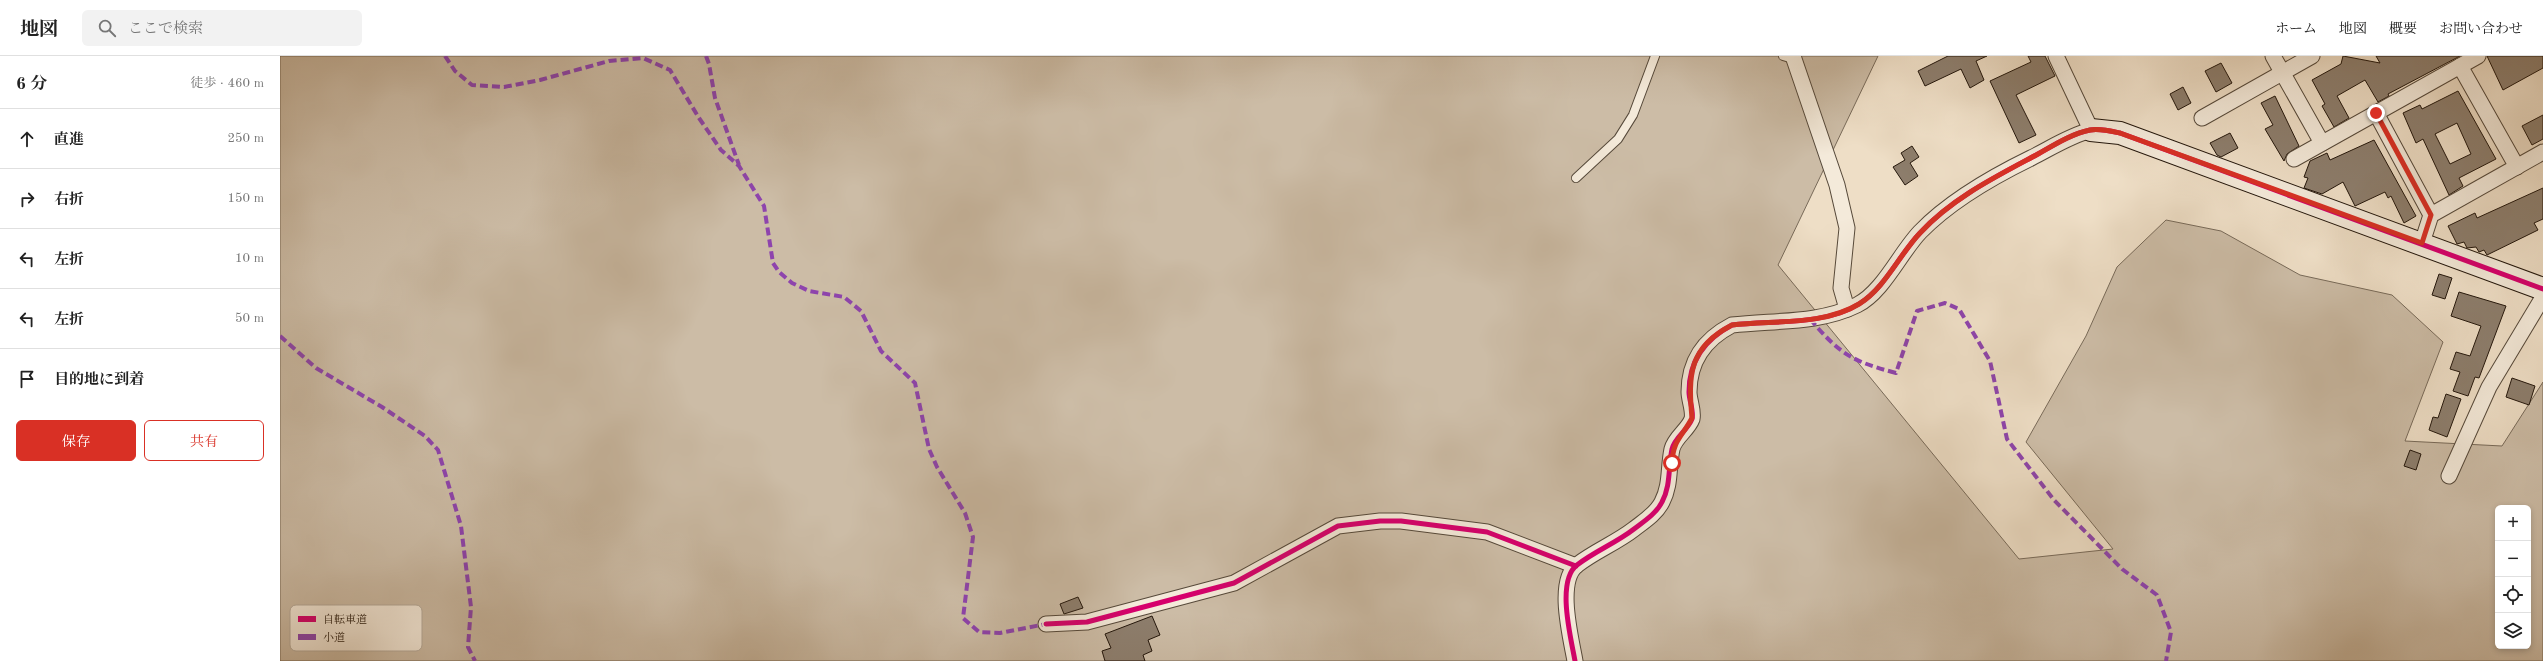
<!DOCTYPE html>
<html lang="ja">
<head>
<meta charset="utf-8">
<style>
	body { margin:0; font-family:"Old Standard TT","Noto Serif JP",serif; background:#f2f2f2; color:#222 }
	.controls { position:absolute; right:12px; bottom:12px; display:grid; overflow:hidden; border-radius:6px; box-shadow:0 2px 6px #0003 }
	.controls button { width:36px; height:36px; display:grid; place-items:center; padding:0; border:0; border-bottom:1px solid #e0e0e0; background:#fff; color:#222; font:20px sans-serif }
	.stop { position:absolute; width:12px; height:12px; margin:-9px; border:3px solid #d93025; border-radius:50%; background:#fff }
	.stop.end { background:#d93025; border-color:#fff; box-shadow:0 1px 4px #0008 }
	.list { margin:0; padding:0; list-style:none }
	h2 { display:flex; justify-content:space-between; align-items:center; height:52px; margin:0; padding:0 16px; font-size:17px }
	h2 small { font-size:13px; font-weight:400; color:#767676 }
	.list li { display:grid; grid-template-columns:26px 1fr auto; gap:12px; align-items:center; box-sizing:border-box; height:60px; padding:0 16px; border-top:1px solid #e0e0e0 }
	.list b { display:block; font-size:15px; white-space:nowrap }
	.list em { font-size:13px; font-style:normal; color:#767676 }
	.actions { display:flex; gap:8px; padding:12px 16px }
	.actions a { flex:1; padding:9px 0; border:1px solid #d93025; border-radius:6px; text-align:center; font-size:14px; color:#d93025 }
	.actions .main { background:#d93025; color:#fff }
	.icon { flex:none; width:22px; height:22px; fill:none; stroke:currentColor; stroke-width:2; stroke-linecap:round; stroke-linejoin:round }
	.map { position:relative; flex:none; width:2263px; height:605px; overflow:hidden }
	header { display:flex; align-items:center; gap:24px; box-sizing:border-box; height:56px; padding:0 20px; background:#fff; border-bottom:1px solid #e0e0e0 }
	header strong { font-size:19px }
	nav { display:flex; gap:22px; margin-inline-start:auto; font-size:14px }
	.search { width:280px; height:36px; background:#f2f2f2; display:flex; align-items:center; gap:10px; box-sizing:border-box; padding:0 14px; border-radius:6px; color:#767676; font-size:15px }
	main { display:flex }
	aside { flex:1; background:#fff }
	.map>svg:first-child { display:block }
	.green { fill:#ccbca6; stroke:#786a59; fill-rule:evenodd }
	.building { fill:#8d7e6d; stroke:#24170c; fill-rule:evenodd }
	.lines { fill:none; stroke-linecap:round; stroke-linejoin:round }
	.lane-casing { stroke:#56493a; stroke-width:10 }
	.street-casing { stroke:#56493a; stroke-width:17 }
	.secondary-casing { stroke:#24170c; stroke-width:24 }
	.lane { stroke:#f4eada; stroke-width:8 }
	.street { stroke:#f4eada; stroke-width:15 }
	.secondary { stroke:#f4eada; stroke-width:22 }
	.quiet { stroke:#8e44ad; stroke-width:4; stroke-dasharray:8 4; stroke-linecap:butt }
	.cycleway-casing { stroke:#f4eada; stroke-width:8 }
	.cycleway { stroke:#d6006c; stroke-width:5 }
	.route { stroke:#d93025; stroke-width:5 }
	.key { fill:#f4eada; stroke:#b6ab9c; stroke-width:1 }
	.key-label { font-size:11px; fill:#24170c }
</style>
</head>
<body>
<header>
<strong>地図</strong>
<div class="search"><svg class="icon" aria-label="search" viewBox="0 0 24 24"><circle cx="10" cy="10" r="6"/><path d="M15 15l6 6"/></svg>ここで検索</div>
<nav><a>ホーム</a><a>地図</a><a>概要</a><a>お問い合わせ</a></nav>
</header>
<main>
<aside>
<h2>6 分<small>徒歩 · 460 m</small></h2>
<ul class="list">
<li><svg class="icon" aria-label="ahead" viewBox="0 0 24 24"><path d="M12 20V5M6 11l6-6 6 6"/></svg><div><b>直進</b></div><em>250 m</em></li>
<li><svg class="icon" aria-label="right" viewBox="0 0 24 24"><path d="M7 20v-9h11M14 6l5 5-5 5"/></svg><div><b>右折</b></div><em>150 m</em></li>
<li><svg class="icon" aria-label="left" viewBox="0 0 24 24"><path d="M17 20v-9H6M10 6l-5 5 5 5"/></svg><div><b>左折</b></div><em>10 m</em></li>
<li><svg class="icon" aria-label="left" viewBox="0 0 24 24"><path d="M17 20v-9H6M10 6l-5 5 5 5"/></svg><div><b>左折</b></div><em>50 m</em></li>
<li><svg class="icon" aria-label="arrive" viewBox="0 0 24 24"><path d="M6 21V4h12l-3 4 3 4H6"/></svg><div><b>目的地に到着</b></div></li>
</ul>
<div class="actions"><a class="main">保存</a><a>共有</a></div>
</aside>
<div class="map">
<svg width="2263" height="605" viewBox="0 0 2263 605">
	<rect width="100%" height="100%" fill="#eedec6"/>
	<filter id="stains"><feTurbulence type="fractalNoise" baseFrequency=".005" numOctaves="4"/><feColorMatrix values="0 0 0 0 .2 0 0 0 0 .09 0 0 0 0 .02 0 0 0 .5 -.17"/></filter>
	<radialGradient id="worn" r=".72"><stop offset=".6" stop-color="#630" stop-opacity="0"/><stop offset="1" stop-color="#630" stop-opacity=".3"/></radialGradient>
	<path class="green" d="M0 0H1598L1498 209 1739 503 1833 493 1746 386 1806 280 1837 211 1886 164 1941 175 2020 219 2112 239 2163 286 2125 385 2222 390 2263 326V605H0ZM2218 452H2248V590H2218Z"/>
	<g class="building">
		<path d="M1668 0H1707L1696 5 1704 24 1690 32 1681 13 1645 30 1638 15Z"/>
		<path d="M1748 0H1765L1775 20 1736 39 1756 79 1739 87 1710 25 1751 6Z"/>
		<path d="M2063 0 2100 7 2096 0H2180L2108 38 2109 40 2098 46 2085 24 2057 40 2069 62 2054 71 2042 50 2045 48 2032 24 2061 8Z"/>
		<path d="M2207 0H2263V12L2223 34Z"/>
		<path d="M1941 7 1952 27 1936 36 1925 15Z"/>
		<path d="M1903 31 1911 47 1898 54 1890 38Z"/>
		<path d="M2178 35 2216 103 2179 122 2183 130 2169 139 2143 83 2136 87 2123 57 2140 49 2142 53ZM2177 67 2191 98 2170 108 2155 78Z"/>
		<path d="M1995 40 2019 90 2007 98 2004 105 1985 73 1993 69 1981 47Z"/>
		<path d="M2263 59V83L2252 89 2242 70Z"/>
		<path d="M1950 77 1958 92 1941 101 1937 99 1930 87Z"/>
		<path d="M2094 84 2136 160 2124 167 2111 140 2108 142 2105 136 2075 150 2063 126 2042 138 2024 132 2028 122 2024 121 2030 105 2047 97 2050 104Z"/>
		<path d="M1632 90 1639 101 1630 107 1638 120 1625 129 1613 111 1625 104 1621 97Z"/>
		<path d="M2263 132V163L2254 167 2258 174 2207 199 2204 194 2199 196 2196 191 2187 192 2184 186 2177 188 2168 170 2195 157 2197 162Z"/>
		<path d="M2159 218 2172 222 2165 243 2152 239Z"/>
		<path d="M2179 236 2226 250 2199 322 2195 321 2188 340 2173 335 2180 316 2170 313 2176 296 2190 300 2201 270 2171 260Z"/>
		<path d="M2232 322 2255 330 2249 349 2226 341Z"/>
		<path d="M2166 338 2181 343 2167 381 2149 374 2153 361 2158 362Z"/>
		<path d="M2130 394 2141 398 2136 414 2124 410Z"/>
		<path d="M798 541 803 552 784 558 780 548Z"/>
		<path d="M872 560 880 579 868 584 872 595 863 599 865 605H825L822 595 831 592 825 578Z"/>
	</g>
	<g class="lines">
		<defs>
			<g id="lane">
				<path d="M1503 0 1513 3"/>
				<path d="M1296 122 1338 83 1353 59 1375 0"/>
			</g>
			<g id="street">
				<path d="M1513 0 1557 129 1567 172 1561 232 1567 253"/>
				<path d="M1993 0 2042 87"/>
				<path d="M2180 10 2237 111"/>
				<path d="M2096 57 2151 159"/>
				<path d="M1922 62 2032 0"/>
				<path d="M2014 103 2198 0"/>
				<path d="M2142 187 2151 159 2263 96"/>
				<path d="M2169 420 2209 331 2263 241"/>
				<path d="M766 568 807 566 954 527 1058 470 1100 465H1121L1207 476 1296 510"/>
				<path d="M1295 605C1291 582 1276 525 1297 509 1315 495 1336 487 1354 473 1363 466 1376 458 1382 446 1391 429 1388 412 1392 393 1395 381 1408 374 1412 363 1414 355 1409 344 1409 336 1409 305 1425 283 1452 269 1493 264 1539 268 1577 249 1603 236 1620 197 1640 176 1670 145 1712 121 1751 102 1771 92 1789 80 1811 74L1776 0"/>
			</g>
			<path id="secondary" d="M1811 74 1840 77 2263 233"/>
		</defs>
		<use href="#lane" class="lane-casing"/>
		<use href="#street" class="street-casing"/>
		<use href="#secondary" class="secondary-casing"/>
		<use href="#lane" class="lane"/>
		<use href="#street" class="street"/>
		<use href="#secondary" class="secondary"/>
		<g class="quiet">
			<path d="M165 0 175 15 192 29 224 31 260 24 329 5 363 2 390 14 419 62 441 94 459 110 484 150 493 207 499 216 512 227 529 235 564 241 581 255 601 295 635 327 649 393 657 411 685 457 693 481 683 562 699 576 720 577 766 568"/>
			<path d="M426 0 429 8 435 42 459 109"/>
			<path d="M1530 263C1560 298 1571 305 1616 317L1637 255 1665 247 1679 253 1710 305 1727 383 1774 444 1842 513 1877 539 1891 576 1886 605"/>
			<path d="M0 280 36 312 102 351 145 380 158 394 181 470 191 551 188 591 195 605"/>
		</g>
		<defs>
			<g id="cycleway">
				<path d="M766 568 807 566 954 527 1058 470 1100 465H1121L1207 476 1296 510"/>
				<path d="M1295 605C1291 582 1276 525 1297 509 1315 495 1336 487 1354 473 1363 466 1376 458 1382 446 1391 429 1388 412 1392 393 1395 381 1408 374 1412 363 1414 355 1409 344 1409 336 1409 305 1425 283 1452 269 1492 264 1544 270 1579 248 1605 232 1619 199 1640 177 1672 142 1717 120 1758 98 1774 89 1791 78 1810 74 1819 72 1831 75 1840 77L2263 233"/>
			</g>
		</defs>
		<use href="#cycleway" class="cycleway-casing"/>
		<use href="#cycleway" class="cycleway"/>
	</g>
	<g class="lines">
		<path class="route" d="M1392 407C1393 384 1402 381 1412 362 1408 319 1409 291 1452 269 1492 264 1543 270 1579 248 1605 232 1619 199 1640 177 1672 142 1717 120 1758 98 1774 89 1791 78 1810 74 1819 72 1831 75 1840 77L2142 187 2151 159 2096 57"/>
	</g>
	<rect x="10" y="549" width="132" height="46" rx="6" class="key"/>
	<rect x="18" y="560" width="18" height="6" fill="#d6006c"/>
	<rect x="18" y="578" width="18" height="6" fill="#8e44ad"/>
	<g class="key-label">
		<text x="43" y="567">自転車道</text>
		<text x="43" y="585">小道</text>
	</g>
	<rect width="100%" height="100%" filter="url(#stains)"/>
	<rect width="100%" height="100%" fill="url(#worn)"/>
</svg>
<div class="controls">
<button>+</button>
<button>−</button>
<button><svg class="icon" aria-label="locate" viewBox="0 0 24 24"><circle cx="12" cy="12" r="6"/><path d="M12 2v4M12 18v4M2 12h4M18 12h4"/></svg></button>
<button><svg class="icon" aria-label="layers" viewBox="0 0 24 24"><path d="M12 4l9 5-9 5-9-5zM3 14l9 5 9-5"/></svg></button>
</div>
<div class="stop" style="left:1392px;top:407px"></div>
<div class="stop end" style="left:2096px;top:57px"></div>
</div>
</main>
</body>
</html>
